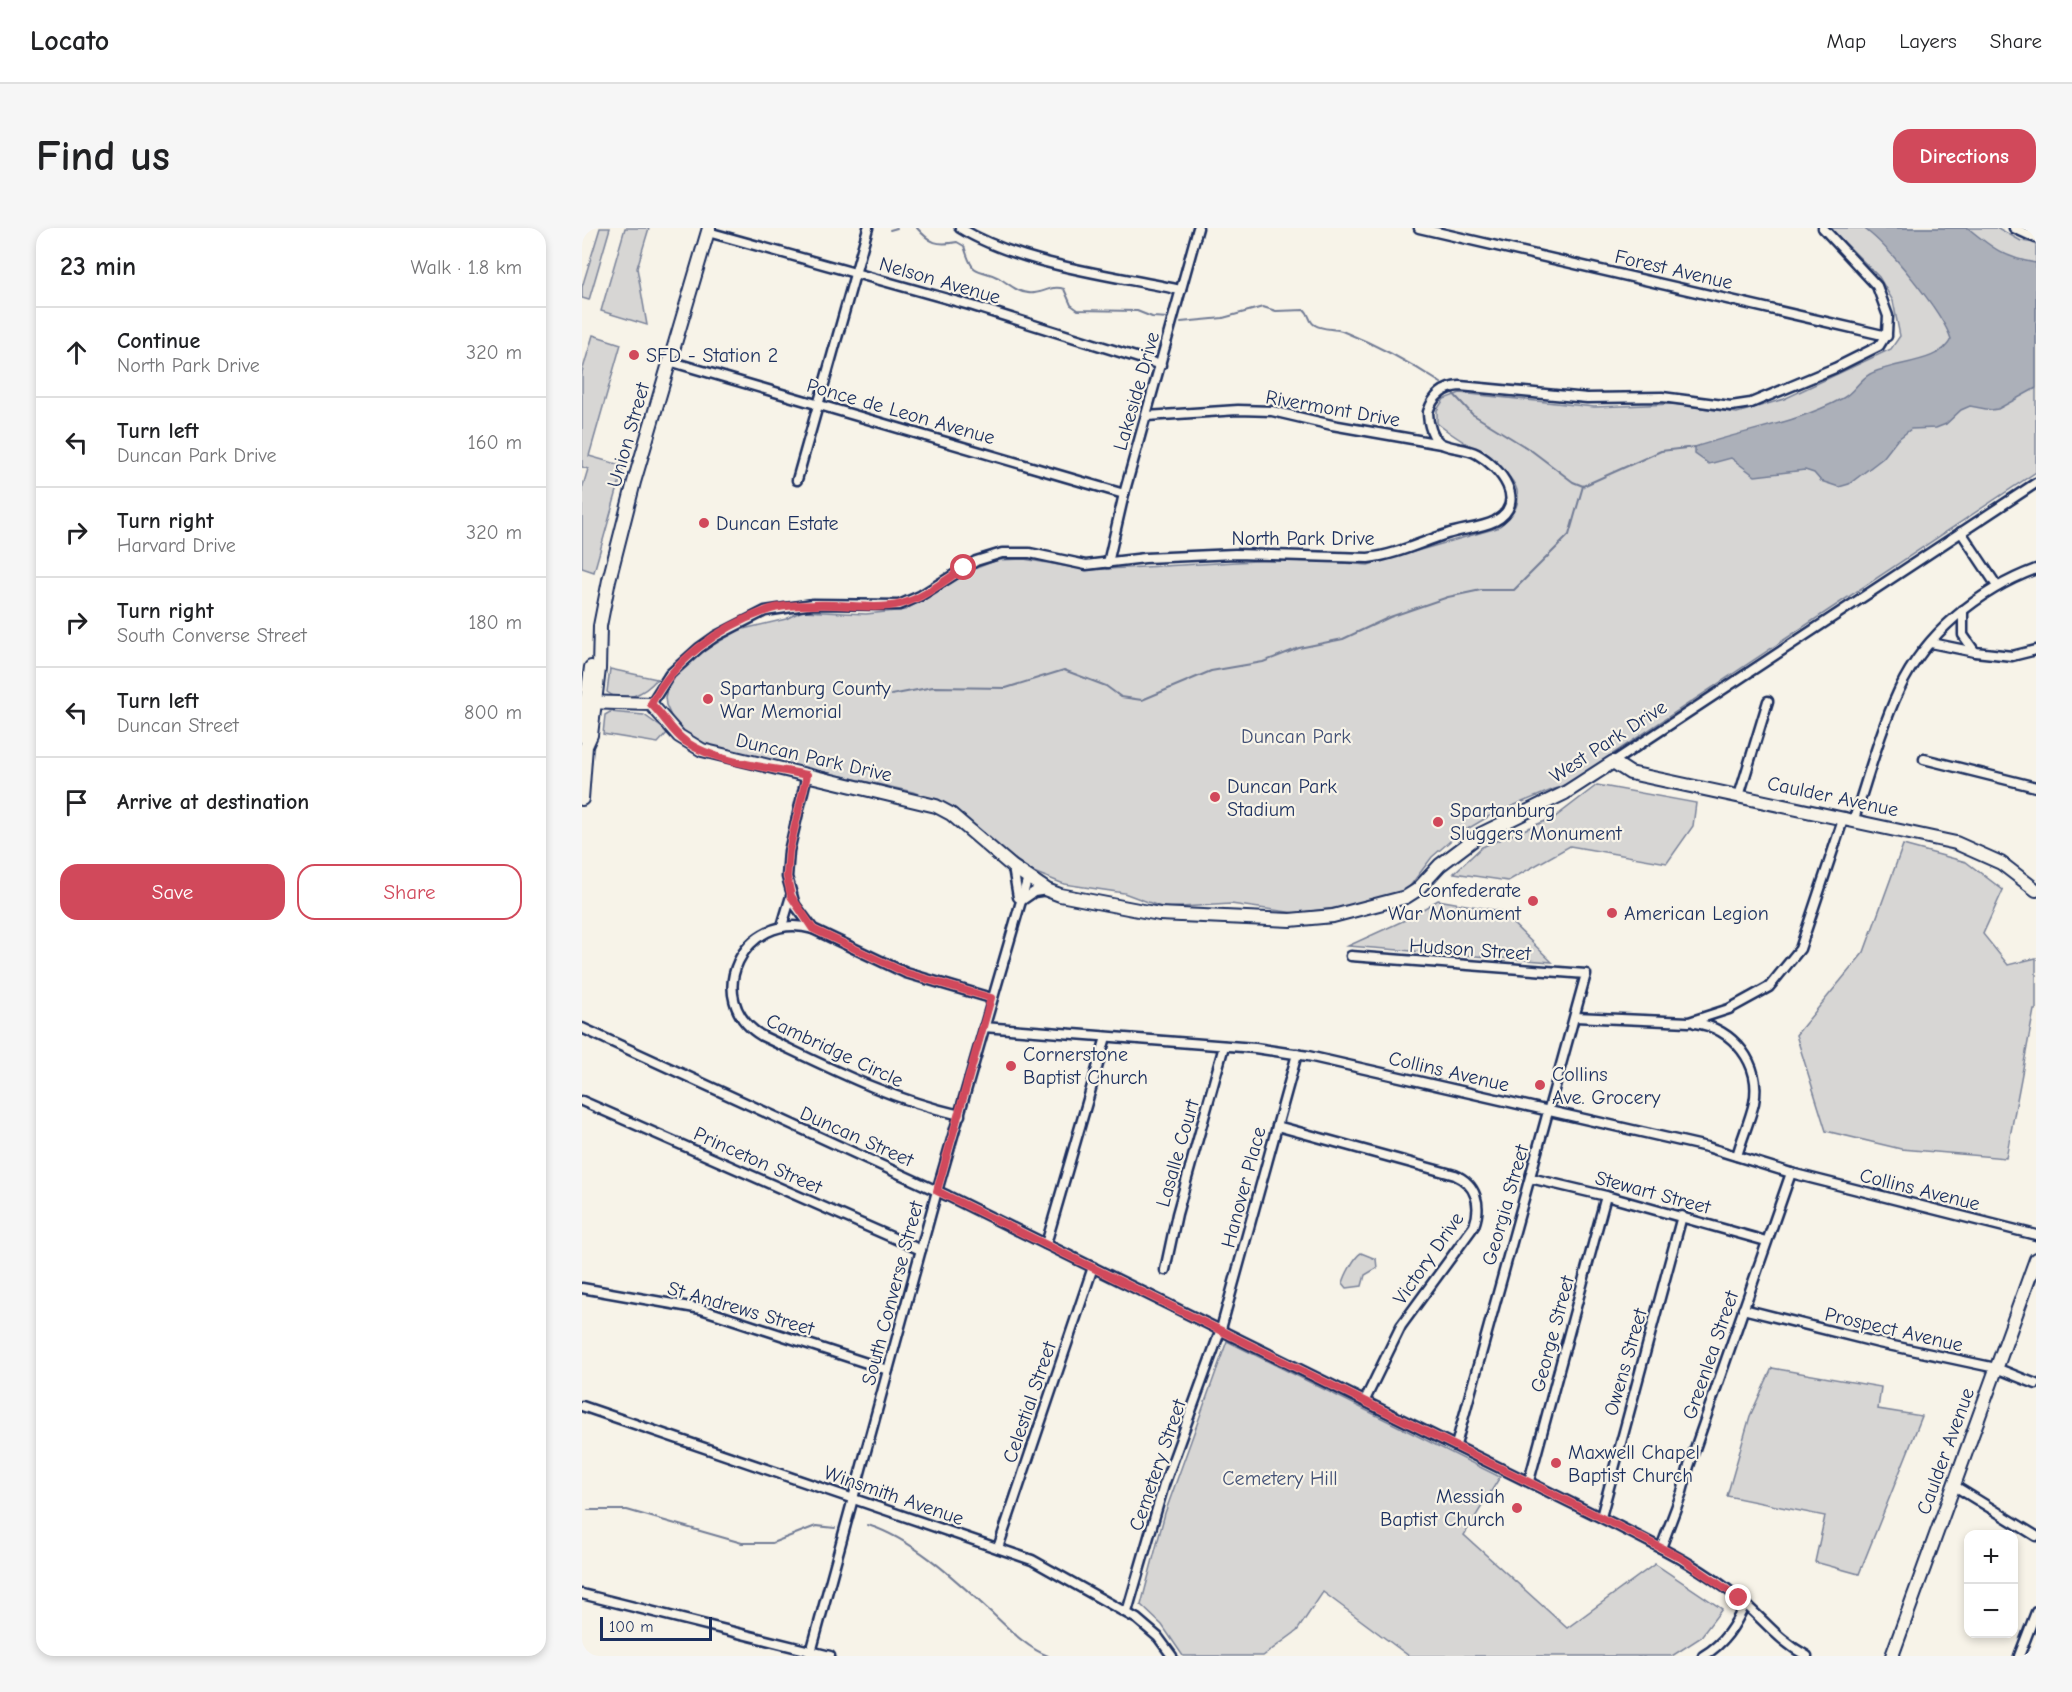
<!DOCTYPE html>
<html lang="en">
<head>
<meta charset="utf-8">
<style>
	body { margin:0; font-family:"Comic Neue",sans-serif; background:#f6f6f6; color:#202124 }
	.controls { position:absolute; right:18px; bottom:18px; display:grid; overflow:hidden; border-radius:12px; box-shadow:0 3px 9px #0003 }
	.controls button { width:54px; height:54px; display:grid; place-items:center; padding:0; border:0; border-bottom:2px solid #e0e0e0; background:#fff; color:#202124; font:30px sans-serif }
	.scale { position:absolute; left:18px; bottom:15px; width:112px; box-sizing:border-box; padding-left:6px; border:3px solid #1b2f5e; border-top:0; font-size:16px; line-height:21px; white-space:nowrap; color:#1b2f5e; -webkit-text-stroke:4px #f7f3e8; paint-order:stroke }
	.stop { position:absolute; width:18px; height:18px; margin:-14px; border:4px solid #d1495b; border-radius:50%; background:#fff }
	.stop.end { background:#d1495b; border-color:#fff; box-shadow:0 2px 6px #0008 }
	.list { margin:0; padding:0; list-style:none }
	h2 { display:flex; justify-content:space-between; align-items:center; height:78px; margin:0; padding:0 24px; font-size:26px }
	h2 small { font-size:20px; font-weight:400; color:#757577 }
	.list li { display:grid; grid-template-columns:39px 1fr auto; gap:18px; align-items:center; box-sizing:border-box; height:90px; padding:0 24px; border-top:2px solid #e0e0e0 }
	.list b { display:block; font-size:22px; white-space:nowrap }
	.list p { margin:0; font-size:20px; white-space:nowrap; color:#757577 }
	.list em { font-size:20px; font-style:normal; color:#757577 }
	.actions { display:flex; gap:12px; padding:18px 24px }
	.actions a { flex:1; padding:14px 0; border:2px solid #d1495b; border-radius:18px; text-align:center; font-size:21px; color:#d1495b }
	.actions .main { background:#d1495b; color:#fff }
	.icon { flex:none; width:33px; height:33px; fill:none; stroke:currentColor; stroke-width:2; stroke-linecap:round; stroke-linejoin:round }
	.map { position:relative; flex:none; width:1454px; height:1428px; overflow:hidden; border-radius:18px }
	header { display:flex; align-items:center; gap:36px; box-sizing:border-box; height:84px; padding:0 30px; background:#fff; border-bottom:2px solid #e0e0e0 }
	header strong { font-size:28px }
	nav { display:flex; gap:33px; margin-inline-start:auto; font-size:21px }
	.intro { display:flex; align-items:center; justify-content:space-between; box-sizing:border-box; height:144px; padding:0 36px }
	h1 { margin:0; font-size:42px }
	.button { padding:15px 27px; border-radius:18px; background:#d1495b; color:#fff; font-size:21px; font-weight:700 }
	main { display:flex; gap:36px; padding:0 36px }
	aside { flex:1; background:#fff; border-radius:18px; box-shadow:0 3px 9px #0003 }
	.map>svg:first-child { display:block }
	.green { fill:#d7d6d4; stroke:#798299; stroke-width:1.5 }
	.water { fill:#acb0b9; stroke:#727c95; stroke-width:1.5 }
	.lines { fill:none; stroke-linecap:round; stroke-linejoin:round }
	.stream { stroke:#727c95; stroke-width:2 }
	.street-casing { stroke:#1b2f5e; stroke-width:13 }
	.secondary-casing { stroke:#1b2f5e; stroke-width:16 }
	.street { stroke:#f7f3e8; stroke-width:8 }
	.secondary { stroke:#f7f3e8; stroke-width:12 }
	.route { stroke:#d1495b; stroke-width:8 }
	.poi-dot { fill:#d1495b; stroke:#f7f3e8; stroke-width:2 }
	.labels { text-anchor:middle; stroke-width:4.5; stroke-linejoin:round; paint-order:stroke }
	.street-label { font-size:20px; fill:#1b2f5e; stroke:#f7f3e8 }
	.poi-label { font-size:20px; fill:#1b2f5e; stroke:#f7f3e8; text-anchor:start }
	.park-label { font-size:20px; fill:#415076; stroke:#f7f3e8 }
</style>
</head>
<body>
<header>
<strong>Locato</strong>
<nav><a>Map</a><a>Layers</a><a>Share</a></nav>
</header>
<div class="intro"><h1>Find us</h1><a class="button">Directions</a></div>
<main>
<aside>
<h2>23 min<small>Walk · 1.8 km</small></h2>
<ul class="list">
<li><svg class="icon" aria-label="ahead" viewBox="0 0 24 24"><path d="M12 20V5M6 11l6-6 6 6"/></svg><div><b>Continue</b><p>North Park Drive</p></div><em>320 m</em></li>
<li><svg class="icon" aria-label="left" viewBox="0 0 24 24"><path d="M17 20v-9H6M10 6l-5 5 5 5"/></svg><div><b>Turn left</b><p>Duncan Park Drive</p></div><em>160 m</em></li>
<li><svg class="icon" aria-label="right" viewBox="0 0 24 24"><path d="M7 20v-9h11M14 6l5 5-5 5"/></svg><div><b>Turn right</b><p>Harvard Drive</p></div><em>320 m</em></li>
<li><svg class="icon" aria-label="right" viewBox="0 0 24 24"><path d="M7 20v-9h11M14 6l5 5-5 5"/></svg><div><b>Turn right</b><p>South Converse Street</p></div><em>180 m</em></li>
<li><svg class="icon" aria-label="left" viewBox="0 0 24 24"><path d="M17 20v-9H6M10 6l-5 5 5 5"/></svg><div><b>Turn left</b><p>Duncan Street</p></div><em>800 m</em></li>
<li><svg class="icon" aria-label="arrive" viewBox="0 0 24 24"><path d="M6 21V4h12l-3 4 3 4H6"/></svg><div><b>Arrive at destination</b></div></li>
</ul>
<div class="actions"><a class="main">Save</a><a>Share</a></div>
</aside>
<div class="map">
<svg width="1454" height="1428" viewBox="0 0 1454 1428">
	<rect width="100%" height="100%" fill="#f7f3e8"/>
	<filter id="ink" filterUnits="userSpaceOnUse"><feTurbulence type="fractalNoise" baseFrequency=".0167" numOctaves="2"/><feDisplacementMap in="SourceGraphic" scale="12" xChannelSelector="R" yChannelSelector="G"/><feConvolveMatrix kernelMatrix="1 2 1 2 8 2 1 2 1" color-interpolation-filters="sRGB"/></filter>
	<g filter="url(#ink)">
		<g class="green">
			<path d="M18 0H28L7 72 0 70V59Z"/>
			<path d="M43 0H67L55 40 65 97 19 83Z"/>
			<path d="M1248 0H1416L1439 13 1454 15V244L987 555 911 586 875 607 850 629 825 662 779 677 713 685 649 676 582 680 542 665 482 656 449 643 407 612 374 581 331 564 124 518 94 499 84 477 83 469 87 455 94 445 121 423 157 402 204 391 220 383 284 386 323 382 392 341 415 332 442 331 506 342 713 331 786 337 915 300C978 255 883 221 855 195V182L862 171 878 165 1012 179 1092 176 1155 185 1202 171 1309 121 1318 108 1311 73 1297 49Z"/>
			<path d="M11 107 39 116 7 228 42 238 12 344 0 340V261L6 241 0 239V144Z"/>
			<path d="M28 441 75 451C63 465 42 477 25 464Z"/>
			<path d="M28 484 62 487 86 504 76 515 21 506 23 487Z"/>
			<path d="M1015 557 1114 575 1111 598 1085 635 988 618 926 653 872 645 900 619 973 589Z"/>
			<path d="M1321 617 1384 634 1421 662 1401 706 1426 737 1454 730V782H1452L1424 930 1319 921 1244 903 1214 807 1282 724Z"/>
			<path d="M856 672 918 683 970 734 766 718 823 692Z"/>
			<path d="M779 1025 794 1031 795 1040 783 1047 780 1058 765 1060 761 1055C763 1048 772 1029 779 1025Z"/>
			<path d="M645 1113 918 1249 882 1307 985 1400 1073 1336 1140 1381 1118 1410 1090 1428H827L741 1364 715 1403 681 1428H601L580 1397 559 1377 583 1285Z"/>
			<path d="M1190 1140 1299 1159 1296 1181 1340 1188 1277 1346 1233 1334 1243 1288 1145 1268 1168 1188Z"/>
		</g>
		<path class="water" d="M1281 0H1386C1410 20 1423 30 1454 35V160L1416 181 1409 182 1388 178 1379 182 1364 196 1354 200 1329 201 1315 212 1301 230 1267 256 1257 259 1239 253 1232 245 1223 242 1173 248 1149 230 1127 236 1113 226V219C1162 202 1213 196 1261 170 1272 164 1277 152 1288 146 1310 134 1359 135 1369 111 1360 84 1305 16 1281 0Z"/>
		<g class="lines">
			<g class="stream">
				<path d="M335 0C348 15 355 18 375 14L382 18C392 51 394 38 417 50 426 55 434 64 446 65 459 67 469 56 482 61L489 77 496 82 555 83 570 89 587 90"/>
				<path d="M308 2 315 0"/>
				<path d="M599 94 641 90 681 79 694 83 723 82C728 87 727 94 733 97 741 102 751 100 760 103 795 117 827 134 859 155"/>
				<path d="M868 162 890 186 950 223 991 254 1001 258 1079 223 1113 219"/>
				<path d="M309 467 351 459 424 460 482 442 524 458 539 469 560 472 629 443 681 434 717 420 761 411 808 389 866 369 899 362H932L987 307 1001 258"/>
				<path d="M6 1282H45L160 1315H190L234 1298 253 1300"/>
				<path d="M286 1297C333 1312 375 1353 411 1386 427 1401 445 1420 466 1428"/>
			</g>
			<defs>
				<g id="street">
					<path d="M378 0C438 37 530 47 599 62"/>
					<path d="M837 0 1305 108"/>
					<path d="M1432 0 1454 10"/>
					<path d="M126 4 391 78 579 137"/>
					<path d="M87 133 542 266"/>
					<path d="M565 188 656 182 690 183 750 197 859 216"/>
					<path d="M215 252 286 0"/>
					<path d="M1379 304 1415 358"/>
					<path d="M526 335 542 266 616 0"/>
					<path d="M1381 382V407L1393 424 1430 428 1454 422"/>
					<path d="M1349 415 1393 424"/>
					<path d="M69 476 88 446 117 420 134 408 183 383 231 376 317 377 338 368 394 333 420 325H448L504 337 563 330 653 326 786 330C814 327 839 314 865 306 880 301 899 300 913 293 947 275 918 239 895 226 884 220 871 221 860 216 850 211 846 195 846 184 851 168 861 159 878 158L1005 170 1080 169 1149 178 1169 175 1253 140 1297 118 1305 105 1306 88 1295 58 1241 0"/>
					<path d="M1342 531 1454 559"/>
					<path d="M1031 534 1454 255"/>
					<path d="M225 547 207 623 205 649 213 677 231 701 324 745 409 770"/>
					<path d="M1157 568 1186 473"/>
					<path d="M1272 591C1286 549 1298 503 1317 462 1343 406 1397 362 1454 341"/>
					<path d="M431 639 436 669"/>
					<path d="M439 673 452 664 465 662"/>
					<path d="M200 698 209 668"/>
					<path d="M231 701C161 681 119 772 180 808 248 840 304 870 378 887"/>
					<path d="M769 728 1004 746 874 1217"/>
					<path d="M993 789 1107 794 1147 781 1187 759 1218 721 1262 589"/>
					<path d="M1113 795C1151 800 1180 836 1172 875 1168 892 1160 910 1155 928"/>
					<path d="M402 799 673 820 726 828 1125 919 1209 945 1454 1007"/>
					<path d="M0 800 366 968 1036 1298C1077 1319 1119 1339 1155 1369 1181 1390 1195 1412 1225 1428"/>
					<path d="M0 873 339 1022"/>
					<path d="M695 898 873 947C894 956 900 977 892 998L819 1098 783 1172"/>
					<path d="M948 950 1024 968 1184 1013"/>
					<path d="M464 1016 524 809"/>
					<path d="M583 1042 595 986 642 818"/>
					<path d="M0 1060 119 1081 306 1142"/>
					<path d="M1161 1081 1297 1115 1414 1140 1454 1156"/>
					<path d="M0 1178 450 1332 555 1391 576 1409 590 1428"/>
					<path d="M947 1253 1024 968"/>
					<path d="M1371 1257 1454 1308"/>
					<path d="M1019 1289 1100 988"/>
					<path d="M416 1320 511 1039"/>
					<path d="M1079 1320 1100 1264 1107 1238 1209 945"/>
					<path d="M0 1366 248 1428"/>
					<path d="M545 1384 582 1257 639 1101 715 826"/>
					<path d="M228 1428 355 963 446 649"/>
					<path d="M1121 1428C1142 1416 1153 1398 1163 1376"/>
					<path d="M1437 1428 1454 1384"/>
				</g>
				<g id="secondary">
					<path d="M3 474 69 476 97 508 120 522 354 578 369 586 431 639 465 662 478 667 577 686 708 692 751 688 824 669 835 662 858 637 899 606 983 565 1031 534 1048 545 1374 615 1419 635 1454 662"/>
					<path d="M0 508 9 439"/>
					<path d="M0 571 4 518 9 507 17 441 18 398 27 352 52 254 127 0"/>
					<path d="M1310 1428 1454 1031"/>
				</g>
			</defs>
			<use href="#street" class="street-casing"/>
			<use href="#secondary" class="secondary-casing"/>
			<use href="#street" class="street"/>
			<use href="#secondary" class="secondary"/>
		</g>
	</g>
	<g class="lines" filter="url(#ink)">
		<path class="route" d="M382 340C362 353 342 370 319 376 291 383 260 375 232 377 216 377 198 377 183 383 137 399 91 433 69 476 82 488 90 504 104 514 137 536 187 539 225 547L207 623 205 649 209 668 231 701 324 745 409 770 355 963 1036 1298 1099 1330 1157 1370"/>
	</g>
	<g class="poi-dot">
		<circle cx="52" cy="127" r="6"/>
		<circle cx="122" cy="295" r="6"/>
		<circle cx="126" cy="471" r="6"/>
		<circle cx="633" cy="569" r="6"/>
		<circle cx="856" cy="594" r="6"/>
		<circle cx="951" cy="673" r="6"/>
		<circle cx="1030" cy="685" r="6"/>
		<circle cx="429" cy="838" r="6"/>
		<circle cx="958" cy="857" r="6"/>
		<circle cx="974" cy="1235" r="6"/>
		<circle cx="935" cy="1280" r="6"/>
	</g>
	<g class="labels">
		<g class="street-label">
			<text transform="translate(1092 41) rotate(13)" y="7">Forest Avenue</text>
			<text transform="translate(358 52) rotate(16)" y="7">Nelson Avenue</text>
			<text transform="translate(554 163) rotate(-74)" y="7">Lakeside Drive</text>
			<text transform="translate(751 180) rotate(10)" y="7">Rivermont Drive</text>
			<text transform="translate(319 183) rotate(16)" y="7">Ponce de Leon Avenue</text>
			<text transform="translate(46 207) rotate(-74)" y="7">Union Street</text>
			<text x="721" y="317">North Park Drive</text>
			<text transform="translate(1026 513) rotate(-33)" y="7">West Park Drive</text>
			<text transform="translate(232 529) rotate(13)" y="7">Duncan Park Drive</text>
			<text transform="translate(1251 568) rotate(12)" y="7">Caulder Avenue</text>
			<text transform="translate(888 721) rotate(4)" y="7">Hudson Street</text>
			<text transform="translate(253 822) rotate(25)" y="7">Cambridge Circle</text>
			<text transform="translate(867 843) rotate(13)" y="7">Collins Avenue</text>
			<text transform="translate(275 908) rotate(24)" y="7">Duncan Street</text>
			<text transform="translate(595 925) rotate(-74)" y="7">Lasalle Court</text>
			<text transform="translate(176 932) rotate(24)" y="7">Princeton Street</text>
			<text transform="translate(661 959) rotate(-75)" y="7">Hanover Place</text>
			<text transform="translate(1338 961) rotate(14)" y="7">Collins Avenue</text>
			<text transform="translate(1071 964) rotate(15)" y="7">Stewart Street</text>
			<text transform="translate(923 977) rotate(-74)" y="7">Georgia Street</text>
			<text transform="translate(846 1030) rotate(-55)" y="7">Victory Drive</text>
			<text transform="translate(310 1065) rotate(-75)" y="7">South Converse Street</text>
			<text transform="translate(159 1080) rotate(16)" y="7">St Andrews Street</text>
			<text transform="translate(1312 1101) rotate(13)" y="7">Prospect Avenue</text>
			<text transform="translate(970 1106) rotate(-75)" y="7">George Street</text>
			<text transform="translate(1128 1127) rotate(-71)" y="7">Greenlea Street</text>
			<text transform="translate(1043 1134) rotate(-74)" y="7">Owens Street</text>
			<text transform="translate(447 1174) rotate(-71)" y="7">Celestial Street</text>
			<text transform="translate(1363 1223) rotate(-70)" y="7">Caulder Avenue</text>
			<text transform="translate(575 1237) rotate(-71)" y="7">Cemetery Street</text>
			<text transform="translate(312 1267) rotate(19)" y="7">Winsmith Avenue</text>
		</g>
		<g class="poi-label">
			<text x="64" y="134">SFD - Station 2</text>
			<text x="134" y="302">Duncan Estate</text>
			<text x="138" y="467">Spartanburg County<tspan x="138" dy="23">War Memorial</tspan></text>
			<text x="645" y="565">Duncan Park<tspan x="645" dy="23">Stadium</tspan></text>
			<text x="868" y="589">Spartanburg<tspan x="868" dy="23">Sluggers Monument</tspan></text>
			<text x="939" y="669" text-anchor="end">Confederate<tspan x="939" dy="23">War Monument</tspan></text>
			<text x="1042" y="692">American Legion</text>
			<text x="441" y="833">Cornerstone<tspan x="441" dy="23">Baptist Church</tspan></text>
			<text x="970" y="853">Collins<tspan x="970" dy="23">Ave. Grocery</tspan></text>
			<text x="986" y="1231">Maxwell Chapel<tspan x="986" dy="23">Baptist Church</tspan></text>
			<text x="923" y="1275" text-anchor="end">Messiah<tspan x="923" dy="23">Baptist Church</tspan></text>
		</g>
		<g class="park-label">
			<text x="714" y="515">Duncan Park</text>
			<text x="698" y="1257">Cemetery Hill</text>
		</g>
	</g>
</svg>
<div class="controls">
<button>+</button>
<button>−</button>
</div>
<div class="scale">100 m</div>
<div class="stop" style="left:382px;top:340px"></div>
<div class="stop end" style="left:1157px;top:1370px"></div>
</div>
</main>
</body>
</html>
